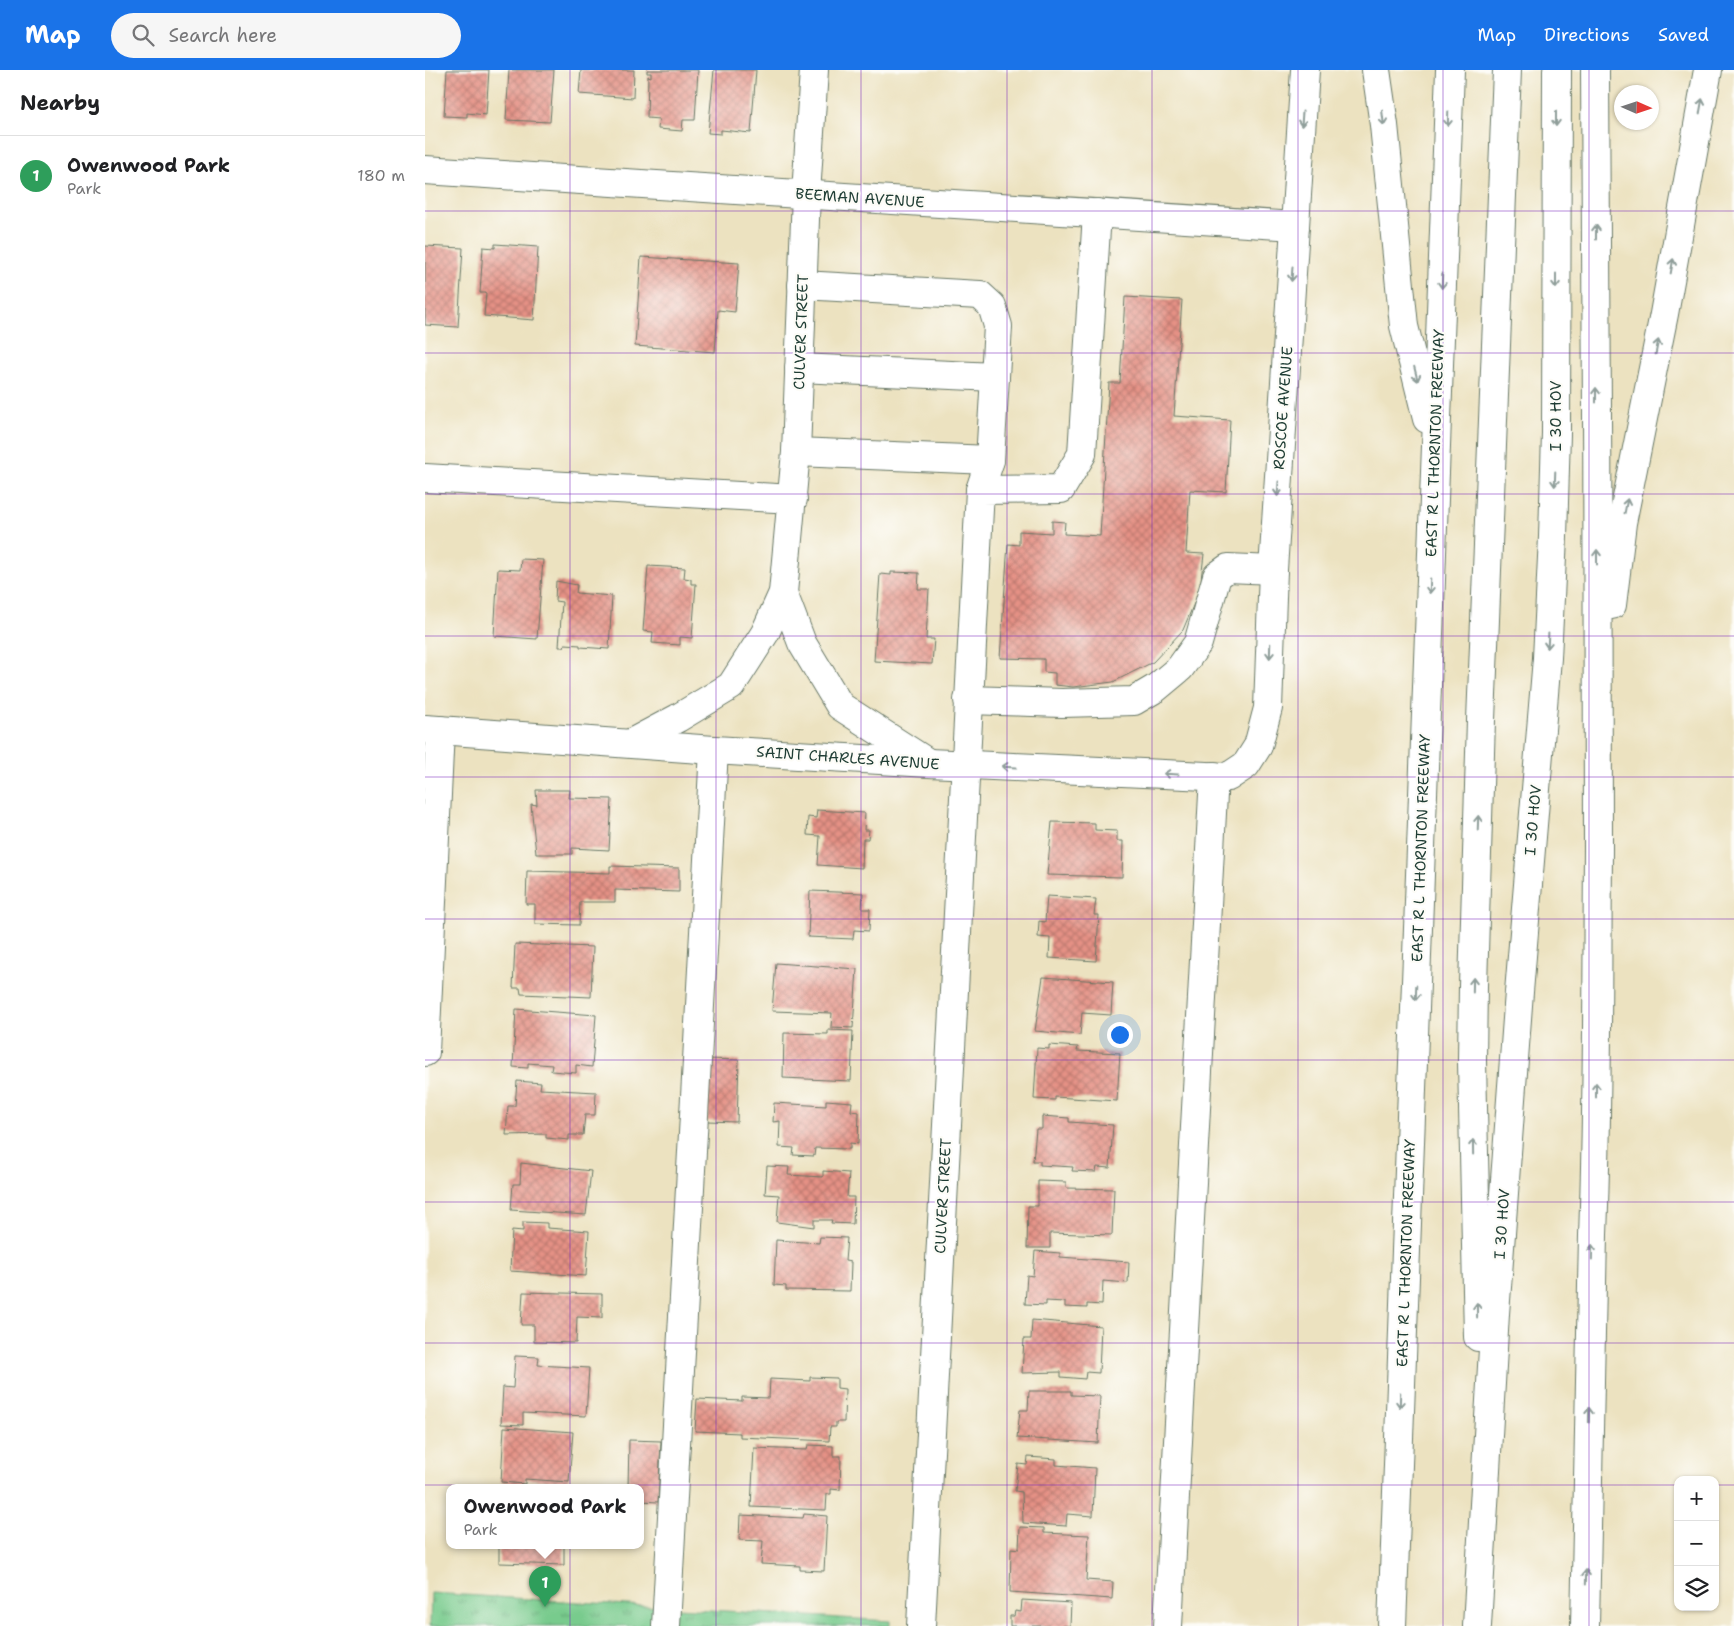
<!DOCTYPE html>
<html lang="en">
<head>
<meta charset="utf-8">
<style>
	body { margin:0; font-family:"Shantell Sans",sans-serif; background:#f6f6f6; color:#202124 }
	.controls { position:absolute; right:15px; bottom:15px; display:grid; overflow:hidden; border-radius:10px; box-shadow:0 1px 4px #0004 }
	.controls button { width:45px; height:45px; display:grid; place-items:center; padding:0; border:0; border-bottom:1px solid #e0e0e0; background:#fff; color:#202124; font:25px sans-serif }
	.compass { position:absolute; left:1189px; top:15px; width:45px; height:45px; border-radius:50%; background:#fff; box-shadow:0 1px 4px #0004; rotate:93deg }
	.you { position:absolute; left:694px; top:964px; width:18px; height:18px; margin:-12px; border:4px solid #fff; border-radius:50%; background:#1a73e8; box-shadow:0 0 0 8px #1a73e833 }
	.badge { display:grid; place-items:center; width:32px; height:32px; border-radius:50%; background:#1a73e8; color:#fff; font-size:16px; font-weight:700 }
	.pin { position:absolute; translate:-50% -41px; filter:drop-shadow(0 1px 2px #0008) }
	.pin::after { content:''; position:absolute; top:26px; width:18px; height:15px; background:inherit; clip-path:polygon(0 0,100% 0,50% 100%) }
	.popup { position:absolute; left:21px; top:1414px; width:198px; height:65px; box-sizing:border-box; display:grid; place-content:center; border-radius:10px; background:#fff; filter:drop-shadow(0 1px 4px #0005); font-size:16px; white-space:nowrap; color:#757577 }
	.popup b { font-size:19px; color:#202124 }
	.popup::after { content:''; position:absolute; left:50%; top:100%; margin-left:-10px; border:10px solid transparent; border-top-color:#fff }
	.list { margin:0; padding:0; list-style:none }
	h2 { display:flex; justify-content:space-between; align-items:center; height:65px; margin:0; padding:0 20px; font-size:21px }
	h2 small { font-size:16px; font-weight:400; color:#757577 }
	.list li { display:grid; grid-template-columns:32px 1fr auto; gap:15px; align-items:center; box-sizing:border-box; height:80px; padding:0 20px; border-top:1px solid #e0e0e0 }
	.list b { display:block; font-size:19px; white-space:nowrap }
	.list p { margin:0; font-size:16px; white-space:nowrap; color:#757577 }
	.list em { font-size:16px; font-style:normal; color:#757577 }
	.icon { flex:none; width:28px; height:28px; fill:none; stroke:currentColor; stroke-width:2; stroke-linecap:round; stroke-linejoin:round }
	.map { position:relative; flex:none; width:1309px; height:1556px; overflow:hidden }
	header { display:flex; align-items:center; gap:30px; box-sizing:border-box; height:70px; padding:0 25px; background:#1a73e8; color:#fff }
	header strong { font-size:24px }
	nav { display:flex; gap:28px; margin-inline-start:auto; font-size:18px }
	.search { width:350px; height:45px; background:#f6f6f6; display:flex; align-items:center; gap:12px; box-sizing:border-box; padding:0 18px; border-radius:28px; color:#757577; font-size:19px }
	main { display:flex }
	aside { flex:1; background:#fff }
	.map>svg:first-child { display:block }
	.park { fill:url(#park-tufts); stroke:#4c8460 }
	.building { fill:url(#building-cross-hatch) }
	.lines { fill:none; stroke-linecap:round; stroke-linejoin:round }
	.minor-casing { stroke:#677765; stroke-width:30 }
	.highway-casing { stroke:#677765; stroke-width:30 }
	.minor { stroke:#fff; stroke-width:28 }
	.highway { stroke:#fff; stroke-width:28 }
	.oneway { stroke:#8f9e9a }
	.grid { fill:none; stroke:#7b2cbf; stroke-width:1; stroke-opacity:0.55 }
	.labels { text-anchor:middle; stroke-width:4.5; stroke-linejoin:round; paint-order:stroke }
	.street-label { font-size:15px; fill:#1f3d34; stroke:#fdfcf7 }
</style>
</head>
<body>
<header>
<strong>Map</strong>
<div class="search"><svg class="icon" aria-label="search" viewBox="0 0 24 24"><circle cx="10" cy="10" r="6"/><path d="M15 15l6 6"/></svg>Search here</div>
<nav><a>Map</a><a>Directions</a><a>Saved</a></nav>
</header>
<main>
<aside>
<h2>Nearby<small></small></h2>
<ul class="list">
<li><span class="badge" style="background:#2e9e5b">1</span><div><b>Owenwood Park</b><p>Park</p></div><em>180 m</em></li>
</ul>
</aside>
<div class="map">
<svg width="1309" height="1556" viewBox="0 0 1309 1556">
	<defs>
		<pattern id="park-tufts" width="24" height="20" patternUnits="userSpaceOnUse" patternTransform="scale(1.25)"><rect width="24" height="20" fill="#78cb8d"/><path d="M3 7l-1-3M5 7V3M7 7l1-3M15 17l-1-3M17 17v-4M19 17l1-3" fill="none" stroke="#62a674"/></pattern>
		<pattern id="building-cross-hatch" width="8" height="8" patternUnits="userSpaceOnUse" patternTransform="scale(1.25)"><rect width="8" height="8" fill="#e59185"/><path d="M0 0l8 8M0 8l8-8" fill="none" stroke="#b9786e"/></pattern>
	</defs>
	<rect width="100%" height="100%" fill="#fdfcf7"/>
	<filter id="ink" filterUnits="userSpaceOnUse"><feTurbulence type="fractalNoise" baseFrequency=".02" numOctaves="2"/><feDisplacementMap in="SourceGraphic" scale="10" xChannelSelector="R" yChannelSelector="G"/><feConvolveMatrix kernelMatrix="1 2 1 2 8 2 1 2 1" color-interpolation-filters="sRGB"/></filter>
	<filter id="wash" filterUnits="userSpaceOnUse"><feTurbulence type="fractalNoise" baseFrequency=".0096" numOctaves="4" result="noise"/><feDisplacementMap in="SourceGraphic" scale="20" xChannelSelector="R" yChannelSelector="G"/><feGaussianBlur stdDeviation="1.12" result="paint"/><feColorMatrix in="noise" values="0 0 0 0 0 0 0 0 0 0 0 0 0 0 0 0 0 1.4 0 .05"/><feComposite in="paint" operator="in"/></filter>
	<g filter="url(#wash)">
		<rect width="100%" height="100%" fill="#ece2c0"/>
		<path class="park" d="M6 1523 465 1551V1556H5Z"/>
		<g id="blocks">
			<g class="building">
				<path d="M22 0H64L61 45 42 43V47L19 46Z"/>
				<path d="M84 0H129L125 52 81 50Z"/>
				<path d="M156 0H209L208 28 154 24Z"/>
				<path d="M222 0H273L270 50H258L257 61 233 59 234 49 222 48 223 6 226 7V3H222Z"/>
				<path d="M289 0H331L326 63 296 60V64L283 63Z"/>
				<path d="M70 174 113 177 109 250 59 246 61 223H55L58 177 70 178Z"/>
				<path d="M0 176 38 178 33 257 0 255Z"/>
				<path d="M216 187 314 193 310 242 293 240 290 282 210 276Z"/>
				<path d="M700 227 757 230 749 346 805 350 801 422 765 420 761 483 779 484 775 519 758 560 728 592 688 612 648 617 630 615V603L619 602V589L575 588 583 474 594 475V461L627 463V451L640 452 639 464 675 466 684 313H695Z"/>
				<path d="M96 489 118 490 112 569 69 566 73 499 95 500Z"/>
				<path d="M223 496 260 498 259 508 266 509V514H271L267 568 255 567V575L227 573 228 562 218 561Z"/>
				<path d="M466 502 494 503 493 519H504L501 569H509L507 594 449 591 455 504 466 505Z"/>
				<path d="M131 511 152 515 151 523 187 526 184 579 155 577V575L140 574 139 577H134L137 532 130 531Z"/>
				<path d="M111 720H145L144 728 187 729 184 780 147 778V784H111L106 734 112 735Z"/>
				<path d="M392 740 440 743 439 760H444L443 769H438L437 798 393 795 395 766 382 765 383 747 391 748Z"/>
				<path d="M627 752 670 753V760L692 761V771H698L697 807 622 805Z"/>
				<path d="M185 796 254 798V822L190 820V832H155L154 855 110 854V834H101L102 801 185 803Z"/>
				<path d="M385 821 438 823 437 839H445L444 861 429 860 428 869 383 867Z"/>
				<path d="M622 826 671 829 669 845H674L671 891 624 888 625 868 613 867 614 851 620 852Z"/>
				<path d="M90 874 168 877 166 927 96 924 95 918H88Z"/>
				<path d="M351 893 432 899 428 958 406 957 407 943 347 941Z"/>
				<path d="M618 907 688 912 686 945 657 943 655 965 610 961Z"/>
				<path d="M91 939 171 945 167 997 151 995V1003L126 1001 127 995 103 993V998L88 997Z"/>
				<path d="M403 960 428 961 426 1011 358 1008 359 963 403 964Z"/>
				<path d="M624 975 653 977 652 981 695 983 692 1031 630 1027V1030L609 1029 612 978 624 979Z"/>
				<path d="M283 989 314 990 312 1052 282 1051Z"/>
				<path d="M92 1011 116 1013 115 1019 171 1022 170 1045H160L158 1065H144V1070L121 1068V1064L81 1065 83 1036H90Z"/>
				<path d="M401 1030 427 1032 426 1041 434 1042 433 1074 425 1073V1079L390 1078 389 1086 368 1085 369 1078 354 1077 355 1051 348 1052 349 1033 401 1036Z"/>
				<path d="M617 1046 644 1048V1052L688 1055 685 1098 672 1097 671 1102 647 1101 648 1097 615 1095V1091H608L611 1059H617Z"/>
				<path d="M96 1093 166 1101 161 1145 86 1140 88 1114H95Z"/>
				<path d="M342 1096 364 1097 363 1105 398 1107V1101L424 1103 422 1127H429L428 1154 406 1153 407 1150H389V1157L352 1152 354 1125 340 1124Z"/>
				<path d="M613 1111 641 1112V1118L689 1119 687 1165 625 1163V1178H602L603 1136H613Z"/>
				<path d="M98 1152 122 1153V1158L164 1161 161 1206 85 1201 87 1160 98 1161Z"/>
				<path d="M395 1167 422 1168 420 1191 426 1192 425 1221 361 1220V1216L349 1215 351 1170 394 1173Z"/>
				<path d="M610 1181 635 1183V1187L704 1192 703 1213 678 1211 677 1235 662 1234V1238L640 1237V1232L621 1231V1235L600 1234 602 1205 608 1206Z"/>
				<path d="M98 1222 177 1224V1248L152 1247 151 1273 109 1272V1255H96Z"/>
				<path d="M607 1250 676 1256 674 1303 661 1302 660 1309 636 1307V1302L597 1303 599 1269H606Z"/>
				<path d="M90 1286 114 1287 113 1295 164 1298 161 1346 98 1343V1355L76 1354 78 1317 88 1318Z"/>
				<path d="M385 1307 412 1308V1318L420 1319 419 1352H411V1357H405L404 1371 315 1367V1363L270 1361 272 1329 317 1331V1327L344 1328 345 1309 385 1311Z"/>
				<path d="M604 1321H646V1325L675 1326 673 1373 592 1368 595 1340H603Z"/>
				<path d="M79 1357 148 1362 144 1412 100 1409V1414L76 1412Z"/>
				<path d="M204 1370 236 1371 233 1432 215 1431V1418H203Z"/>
				<path d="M383 1375 408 1376V1386H416L415 1420 406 1419V1424H402L401 1440 326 1437 329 1378 382 1380Z"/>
				<path d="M603 1387 631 1389V1395L670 1398 668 1446 642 1444 641 1456 598 1453 597 1422 590 1421 593 1394 602 1395Z"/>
				<path d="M379 1444 402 1446 399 1501 375 1500V1496L336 1494 338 1471 314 1470 315 1445 378 1448Z"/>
				<path d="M595 1457 619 1458V1463L664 1465 661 1510 688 1512 687 1529 585 1522 586 1478 594 1479Z"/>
				<path d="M74 1476H139V1495L74 1493Z"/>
				<path d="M597 1530 646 1533 645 1556H585V1546H589L590 1541 596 1542Z"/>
			</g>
		</g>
	</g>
	<g filter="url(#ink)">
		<use href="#blocks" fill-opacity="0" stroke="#677765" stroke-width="1"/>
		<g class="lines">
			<defs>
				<g id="minor">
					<path d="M0 100 870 156"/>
					<path d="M377 215 555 225 567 236 573 256 565 390 555 420"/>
					<path d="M374 298 570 307"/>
					<path d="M371 382 565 390"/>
					<path d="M0 408 368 429"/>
					<path d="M358 523 377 573 415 636 502 692"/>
					<path d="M543 630 637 633 709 631 731 618 755 598 773 573 792 506 803 498 848 500"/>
					<path d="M0 659 289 680 504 693 803 707 821 695 833 676 843 638 848 500 880 0"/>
					<path d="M206 673 253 648 306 616 340 563 358 523 371 382 381 124 389 0"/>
					<path d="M0 982 15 660"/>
					<path d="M241 1556 289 680"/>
					<path d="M496 1556 555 420 636 419 657 384 672 143"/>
					<path d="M743 1556 789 706"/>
				</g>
				<g id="highway">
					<path d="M951 0 959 55 979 256 1002 349"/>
					<path d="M1187 535 1197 453 1239 244 1283 0"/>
					<path d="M1053 1267 1047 991 1048 916 1056 650 1082 0"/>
					<path d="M967 1556 1025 0"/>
					<path d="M1052 1556 1070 1244 1094 922 1122 588 1128 467 1131 363 1132 0"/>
					<path d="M1160 1556 1168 1165C1173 1036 1172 907 1173 779 1174 519 1171 260 1170 0"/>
				</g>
			</defs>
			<use href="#minor" class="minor-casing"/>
			<use href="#highway" class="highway-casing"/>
			<use href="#minor" class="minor"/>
			<use href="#highway" class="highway"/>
		</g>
		<defs><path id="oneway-shaft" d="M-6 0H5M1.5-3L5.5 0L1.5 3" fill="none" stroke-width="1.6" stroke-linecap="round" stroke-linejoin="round" transform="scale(1.25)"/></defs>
		<g class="oneway">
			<use href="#oneway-shaft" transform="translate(1276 36) rotate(-80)"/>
			<use href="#oneway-shaft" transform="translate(958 48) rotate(83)"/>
			<use href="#oneway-shaft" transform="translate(877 49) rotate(94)"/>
			<use href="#oneway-shaft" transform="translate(1023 49) rotate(92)"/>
			<use href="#oneway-shaft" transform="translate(1131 49) rotate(90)"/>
			<use href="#oneway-shaft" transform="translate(1171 162) rotate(-90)"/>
			<use href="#oneway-shaft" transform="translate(1247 196) rotate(-80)"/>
			<use href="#oneway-shaft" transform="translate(867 204) rotate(94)"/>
			<use href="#oneway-shaft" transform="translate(1017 211) rotate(92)"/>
			<use href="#oneway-shaft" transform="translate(1131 211) rotate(90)"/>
			<use href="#oneway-shaft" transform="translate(1232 277) rotate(-79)"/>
			<use href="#oneway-shaft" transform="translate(991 304) rotate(76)"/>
			<use href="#oneway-shaft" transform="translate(1171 325) rotate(-90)"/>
			<use href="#oneway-shaft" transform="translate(1130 409) rotate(92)"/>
			<use href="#oneway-shaft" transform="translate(853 419) rotate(94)"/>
			<use href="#oneway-shaft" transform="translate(1201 436) rotate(-79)"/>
			<use href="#oneway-shaft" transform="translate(1172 487) rotate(-90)"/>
			<use href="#oneway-shaft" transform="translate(1005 516) rotate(92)"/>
			<use href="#oneway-shaft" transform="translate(1123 571) rotate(93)"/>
			<use href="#oneway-shaft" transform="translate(845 581) rotate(92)"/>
			<use href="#oneway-shaft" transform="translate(584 697) rotate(-177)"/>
			<use href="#oneway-shaft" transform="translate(746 704) rotate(-177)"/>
			<use href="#oneway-shaft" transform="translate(1053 753) rotate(-88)"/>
			<use href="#oneway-shaft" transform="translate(1048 915) rotate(-89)"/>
			<use href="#oneway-shaft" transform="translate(991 923) rotate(92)"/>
			<use href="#oneway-shaft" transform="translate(1171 1020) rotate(-90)"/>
			<use href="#oneway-shaft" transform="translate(1048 1077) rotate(-91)"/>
			<use href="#oneway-shaft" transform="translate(1167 1182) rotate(-89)"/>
			<use href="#oneway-shaft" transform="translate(1052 1240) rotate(-91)"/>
			<use href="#oneway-shaft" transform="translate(975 1330) rotate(92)"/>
			<use href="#oneway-shaft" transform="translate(1164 1345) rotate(-89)"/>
			<use href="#oneway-shaft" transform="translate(1161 1507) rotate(-89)"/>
		</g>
	</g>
	<path class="grid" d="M145 0V1556M291 0V1556M436 0V1556M582 0V1556M727 0V1556M873 0V1556M1018 0V1556M1164 0V1556M0 141H1309M0 283H1309M0 424H1309M0 566H1309M0 707H1309M0 849H1309M0 990H1309M0 1132H1309M0 1273H1309M0 1415H1253M1290 1415H1309"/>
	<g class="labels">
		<g class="street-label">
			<text transform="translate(435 128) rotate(4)" y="5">BEEMAN AVENUE</text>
			<text transform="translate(376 262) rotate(-88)" y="5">CULVER STREET</text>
			<text transform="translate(858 338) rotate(-86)" y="5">ROSCOE AVENUE</text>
			<text transform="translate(1131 346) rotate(-90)" y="5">I 30 HOV</text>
			<text transform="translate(1010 373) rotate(-88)" y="5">EAST R L THORNTON FREEWAY</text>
			<text transform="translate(423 688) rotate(4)" y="5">SAINT CHARLES AVENUE</text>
			<text transform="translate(1108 750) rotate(-85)" y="5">I 30 HOV</text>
			<text transform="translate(996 778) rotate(-88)" y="5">EAST R L THORNTON FREEWAY</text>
			<text transform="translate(518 1126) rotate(-87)" y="5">CULVER STREET</text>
			<text transform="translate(1077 1154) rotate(-86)" y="5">I 30 HOV</text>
			<text transform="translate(981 1183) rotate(-88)" y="5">EAST R L THORNTON FREEWAY</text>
		</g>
	</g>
</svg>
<div class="controls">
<button>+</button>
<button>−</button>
<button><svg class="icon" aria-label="layers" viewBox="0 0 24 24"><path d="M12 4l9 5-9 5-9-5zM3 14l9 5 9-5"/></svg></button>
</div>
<svg class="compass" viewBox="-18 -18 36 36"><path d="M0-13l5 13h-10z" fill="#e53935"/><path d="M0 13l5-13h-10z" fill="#757577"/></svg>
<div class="you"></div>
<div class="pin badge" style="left:120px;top:1537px;background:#2e9e5b">1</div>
<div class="popup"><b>Owenwood Park</b>Park</div>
</div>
</main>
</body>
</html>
